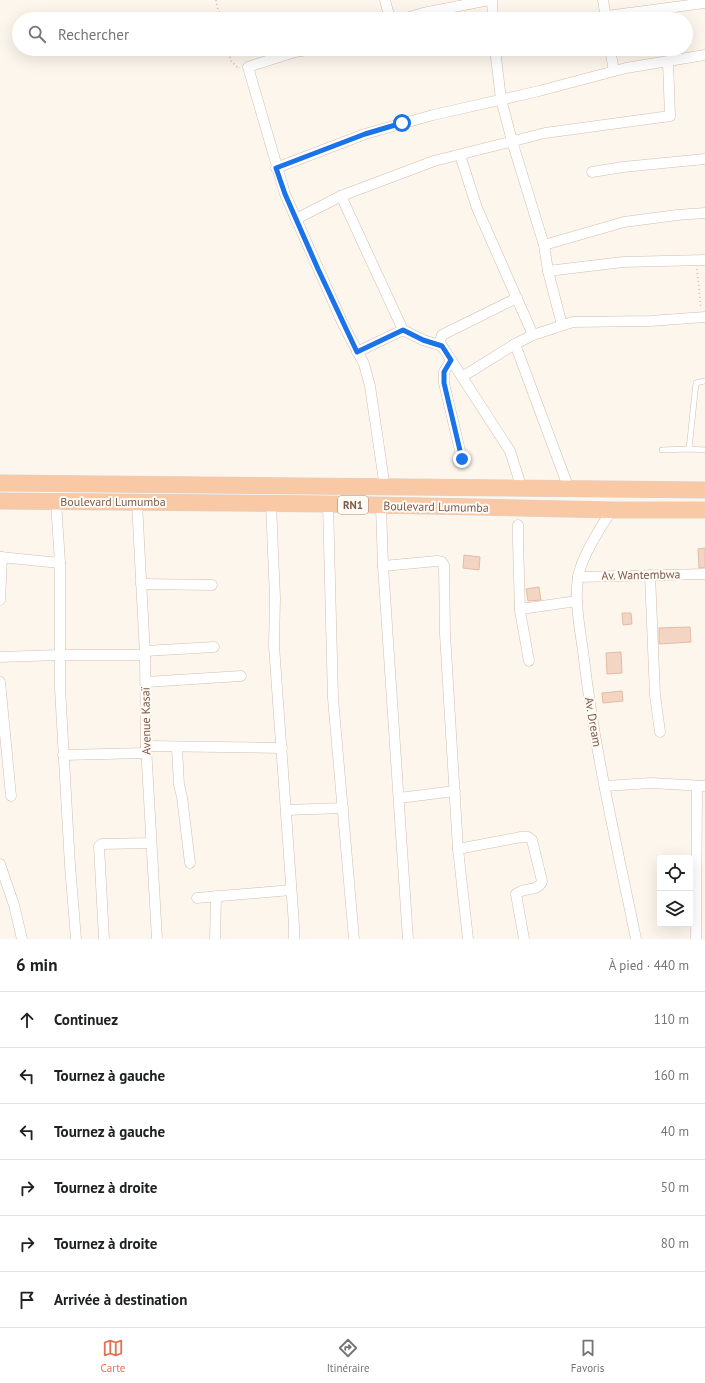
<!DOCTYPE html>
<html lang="fr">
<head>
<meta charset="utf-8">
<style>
	body { margin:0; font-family:"PT Sans",sans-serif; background:#f6f6f6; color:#202124 }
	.controls { position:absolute; right:12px; bottom:12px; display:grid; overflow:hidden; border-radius:4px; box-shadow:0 4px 16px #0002 }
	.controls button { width:36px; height:36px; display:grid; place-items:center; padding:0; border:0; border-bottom:1px solid #e0e0e0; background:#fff; color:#202124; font:20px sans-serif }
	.stop { position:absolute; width:12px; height:12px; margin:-9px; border:3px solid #1a73e8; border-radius:50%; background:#fff }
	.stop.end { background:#1a73e8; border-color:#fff; box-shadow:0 1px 4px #0008 }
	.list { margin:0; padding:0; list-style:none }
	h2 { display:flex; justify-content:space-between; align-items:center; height:52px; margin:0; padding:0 16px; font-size:17px }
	h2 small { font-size:13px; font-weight:400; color:#757577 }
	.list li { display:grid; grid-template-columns:26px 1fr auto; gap:12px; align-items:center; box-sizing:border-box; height:56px; padding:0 16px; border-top:1px solid #e0e0e0 }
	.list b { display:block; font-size:15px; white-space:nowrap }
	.list em { font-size:13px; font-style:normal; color:#757577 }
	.icon { flex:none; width:22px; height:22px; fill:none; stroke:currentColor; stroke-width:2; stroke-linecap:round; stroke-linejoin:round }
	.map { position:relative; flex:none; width:705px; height:939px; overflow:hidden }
	.search { position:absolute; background:#fff; box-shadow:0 4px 16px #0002; left:12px; right:12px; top:12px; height:44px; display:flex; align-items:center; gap:10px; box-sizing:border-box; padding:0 14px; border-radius:22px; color:#757577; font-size:15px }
	.sheet { height:388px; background:#fff }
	nav { display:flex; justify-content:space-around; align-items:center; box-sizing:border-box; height:56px; border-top:1px solid #e0e0e0; background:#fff; font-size:11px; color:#757577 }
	nav a { display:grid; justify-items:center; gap:2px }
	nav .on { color:#e76f51 }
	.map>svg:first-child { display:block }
	.building { fill:#f3d5c3; stroke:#e6bba3 }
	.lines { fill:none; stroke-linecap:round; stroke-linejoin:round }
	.service-casing { stroke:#d1beb0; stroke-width:6 }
	.minor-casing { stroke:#d1beb0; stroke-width:11 }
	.trunk-casing { stroke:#dad1cd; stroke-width:17 }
	.path { stroke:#d9b8a5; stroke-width:1.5; stroke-dasharray:1 3; stroke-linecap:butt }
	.service { stroke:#fff; stroke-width:5 }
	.minor { stroke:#fff; stroke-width:10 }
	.trunk { stroke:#f9c8a4; stroke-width:16 }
	.route { stroke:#1a73e8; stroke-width:5 }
	.labels { text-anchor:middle; stroke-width:4; stroke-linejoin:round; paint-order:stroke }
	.shield { fill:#fffaf3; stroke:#a28b7f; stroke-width:1 }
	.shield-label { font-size:11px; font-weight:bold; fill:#7a5c4d }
	.street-label { font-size:12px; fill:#7a5c4d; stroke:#fffaf3 }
</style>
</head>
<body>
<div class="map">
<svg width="705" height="939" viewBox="0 0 705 939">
	<rect width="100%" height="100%" fill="#fdf6ec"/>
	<g class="building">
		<path d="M705 548V567L699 568 698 549Z"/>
		<path d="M464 555 480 557 479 570 463 568Z"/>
		<path d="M539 587 541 600 528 601 526 589Z"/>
		<path d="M622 613H631L632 624 623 625Z"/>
		<path d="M690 627 691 642 659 644V628Z"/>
		<path d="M621 652 622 673 607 674 606 653Z"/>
		<path d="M622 691 623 701 603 703 602 693Z"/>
	</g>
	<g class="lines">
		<defs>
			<g id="service">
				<path d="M689 449 696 383 705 381"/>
				<path d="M662 450 689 449 705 450"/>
			</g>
			<g id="minor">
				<path d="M385 0 390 19"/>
				<path d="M492 0 493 19"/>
				<path d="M603 0 606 19"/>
				<path d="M607 16 705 3"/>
				<path d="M403 19 423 13 489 0"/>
				<path d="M312 49 295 52 248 67 285 194 343 324 364 364 370 386 385 488"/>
				<path d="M495 49 501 99 512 141 544 245 548 271 562 325"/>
				<path d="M610 49 614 71"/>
				<path d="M460 155 477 208 533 335"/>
				<path d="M276 168 365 134 433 115 539 91 626 68 705 55"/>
				<path d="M592 172 623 167 705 159"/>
				<path d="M341 196 403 330 423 340 442 346"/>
				<path d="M296 219 341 196 434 161 545 133 670 116 668 62"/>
				<path d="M544 245 624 222 677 215 705 213"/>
				<path d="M548 271 623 262 705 260"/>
				<path d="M517 298 442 335 440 341 442 346 510 451 522 489"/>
				<path d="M515 344 569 489"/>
				<path d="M357 352 403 330"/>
				<path d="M451 360 444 372V383L462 459"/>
				<path d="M462 377 515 344 533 335 573 322 650 321 705 317"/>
				<path d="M56 502 60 563V688L70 866 76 939"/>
				<path d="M137 503 145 655 146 746 157 939"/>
				<path d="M271 504 275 598 274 646 294 925V939"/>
				<path d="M328 504 333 698 354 939"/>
				<path d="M381 506 383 566 408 939"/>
				<path d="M612 510C601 526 581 558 578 577 574 604 581 633 584 659 595 753 617 846 636 939"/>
				<path d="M518 525V541L520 611 529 661"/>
				<path d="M0 557 60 563"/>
				<path d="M383 566 437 561 442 562 444 565 445 634 458 849 468 939"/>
				<path d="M650 575 655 695 660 732"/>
				<path d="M578 577 705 574"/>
				<path d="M141 584 212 585"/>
				<path d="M0 600 2 557"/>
				<path d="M520 608H528L577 601"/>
				<path d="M145 651 214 647"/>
				<path d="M0 657 59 655H145"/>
				<path d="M0 682 11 796"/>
				<path d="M146 682 241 676"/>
				<path d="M146 746 282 748"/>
				<path d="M177 747 179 785 182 797 190 863"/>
				<path d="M63 755 146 753"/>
				<path d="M605 786 651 783 705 786"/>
				<path d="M399 798 455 791"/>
				<path d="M286 810 343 808"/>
				<path d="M458 849 521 837H528L532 840 542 881C539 892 524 887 516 894L524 939"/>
				<path d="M0 864 14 905 22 939"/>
				<path d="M197 898 291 890"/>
				<path d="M104 939 99 846 102 844 151 843"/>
				<path d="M215 939 216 896"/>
				<path d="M696 939 697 787"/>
			</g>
			<g id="trunk">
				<path d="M0 483 705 490"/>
				<path d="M0 501 328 504 612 510H705"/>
			</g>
		</defs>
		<use href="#service" class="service-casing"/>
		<use href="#minor" class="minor-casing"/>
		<use href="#trunk" class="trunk-casing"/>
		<g class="path">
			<path d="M216 0 220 19"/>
			<path d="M228 49 231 61 238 68H240"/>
			<path d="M697 269 701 309"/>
		</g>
		<use href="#service" class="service"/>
		<use href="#minor" class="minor"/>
		<use href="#trunk" class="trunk"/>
	</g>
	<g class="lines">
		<path class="route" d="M402 123 365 134 276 168 285 194 318 269 357 352 403 330 423 340 442 346 451 360 444 372V383L462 459"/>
	</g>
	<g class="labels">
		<rect class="shield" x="338" y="496" width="30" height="18" rx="3"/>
		<g class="shield-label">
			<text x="353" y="509">RN1</text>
		</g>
		<g class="street-label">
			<text x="113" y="506">Boulevard Lumumba</text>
			<text transform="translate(436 507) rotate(1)" y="4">Boulevard Lumumba</text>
			<text transform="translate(641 575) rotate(-1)" y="4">Av. Wantembwa</text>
			<text transform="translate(146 721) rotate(-91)" y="4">Avenue Kasaï</text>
			<text transform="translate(593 722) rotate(80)" y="4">Av. Dream</text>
		</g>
	</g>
</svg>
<div class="controls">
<button><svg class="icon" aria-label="locate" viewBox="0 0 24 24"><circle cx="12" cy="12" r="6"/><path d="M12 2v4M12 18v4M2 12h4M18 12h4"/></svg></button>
<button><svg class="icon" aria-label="layers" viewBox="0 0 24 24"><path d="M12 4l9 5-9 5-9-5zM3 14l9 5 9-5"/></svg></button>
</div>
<div class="stop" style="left:402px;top:123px"></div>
<div class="stop end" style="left:462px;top:459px"></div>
<div class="search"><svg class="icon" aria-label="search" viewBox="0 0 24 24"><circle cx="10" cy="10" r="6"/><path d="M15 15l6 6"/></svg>Rechercher</div>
</div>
<section class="sheet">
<h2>6 min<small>À pied · 440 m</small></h2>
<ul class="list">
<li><svg class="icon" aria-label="ahead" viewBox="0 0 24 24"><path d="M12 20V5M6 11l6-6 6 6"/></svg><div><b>Continuez</b></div><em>110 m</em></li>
<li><svg class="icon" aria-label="left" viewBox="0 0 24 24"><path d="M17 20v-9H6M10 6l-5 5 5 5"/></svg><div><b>Tournez à gauche</b></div><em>160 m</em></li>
<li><svg class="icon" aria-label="left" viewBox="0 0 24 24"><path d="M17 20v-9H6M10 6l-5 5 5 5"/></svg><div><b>Tournez à gauche</b></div><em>40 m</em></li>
<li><svg class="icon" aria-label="right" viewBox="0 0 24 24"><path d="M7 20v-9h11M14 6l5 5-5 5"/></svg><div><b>Tournez à droite</b></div><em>50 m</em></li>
<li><svg class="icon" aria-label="right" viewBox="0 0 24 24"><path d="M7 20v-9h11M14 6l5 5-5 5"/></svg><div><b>Tournez à droite</b></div><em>80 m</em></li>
<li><svg class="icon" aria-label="arrive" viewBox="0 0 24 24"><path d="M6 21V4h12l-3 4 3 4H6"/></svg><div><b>Arrivée à destination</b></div></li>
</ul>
</section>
<nav>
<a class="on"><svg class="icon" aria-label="map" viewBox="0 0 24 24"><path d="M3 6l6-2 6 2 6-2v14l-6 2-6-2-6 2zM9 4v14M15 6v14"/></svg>Carte</a>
<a><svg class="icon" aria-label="directions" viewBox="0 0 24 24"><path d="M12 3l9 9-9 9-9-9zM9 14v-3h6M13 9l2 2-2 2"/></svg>Itinéraire</a>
<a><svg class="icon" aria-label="saved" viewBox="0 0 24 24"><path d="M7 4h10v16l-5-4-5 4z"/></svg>Favoris</a>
</nav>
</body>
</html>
